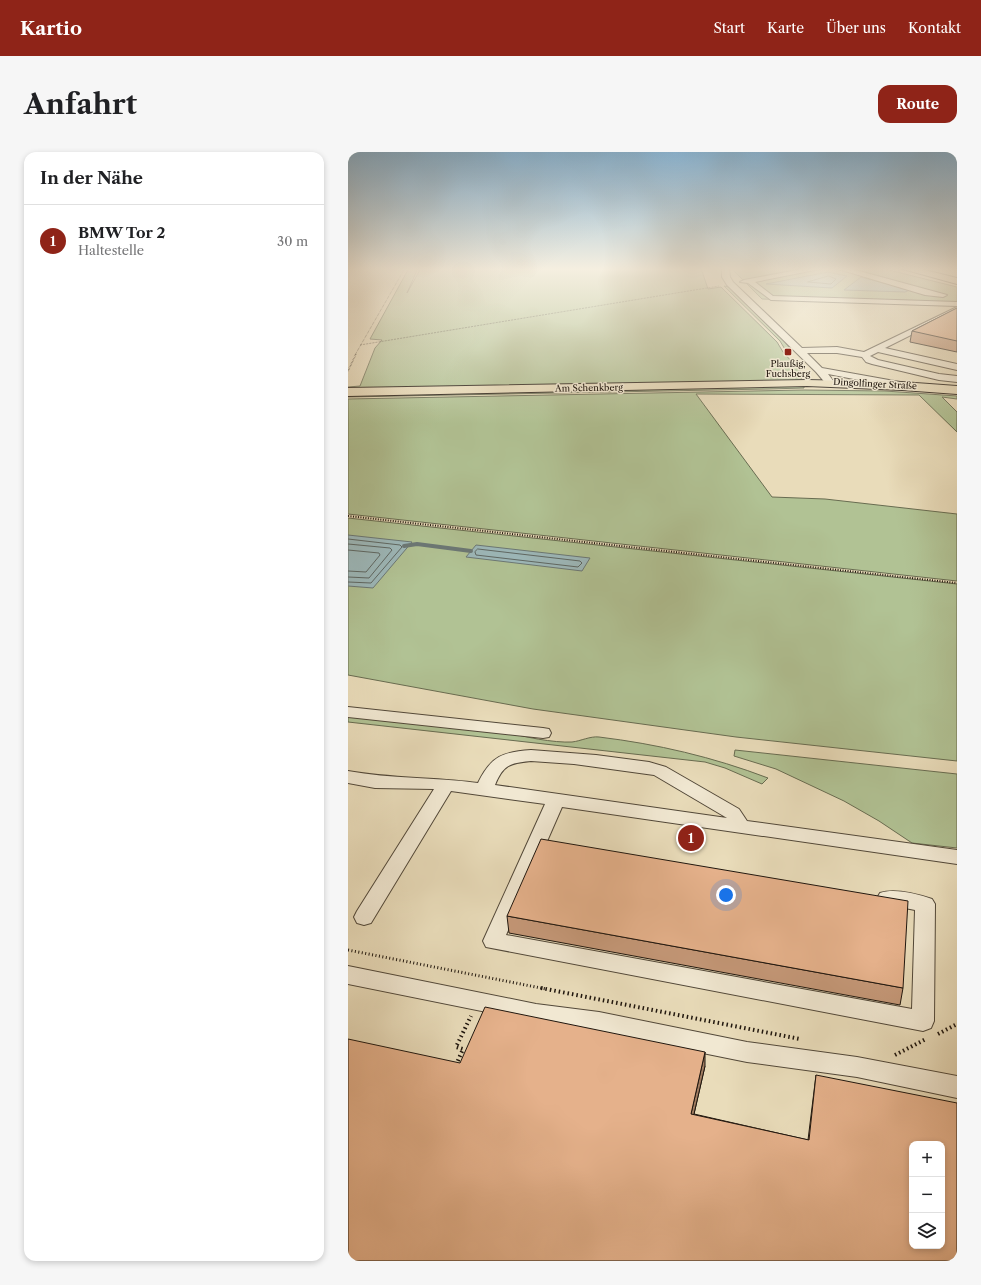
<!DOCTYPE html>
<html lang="de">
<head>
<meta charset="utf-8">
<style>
	body { margin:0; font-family:"Libre Caslon Text",serif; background:#f6f6f6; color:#202124 }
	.controls { position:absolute; right:12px; bottom:12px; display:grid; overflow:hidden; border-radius:8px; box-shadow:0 2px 6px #0003 }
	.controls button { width:36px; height:36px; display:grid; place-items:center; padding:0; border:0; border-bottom:1px solid #e0e0e0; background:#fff; color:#202124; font:20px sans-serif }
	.you { position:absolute; left:378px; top:743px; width:14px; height:14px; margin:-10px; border:3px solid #fff; border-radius:50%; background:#1a73e8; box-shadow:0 0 0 6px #1a73e833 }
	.badge { display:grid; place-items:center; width:26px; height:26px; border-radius:50%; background:#8f2418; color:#fff; font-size:13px; font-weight:700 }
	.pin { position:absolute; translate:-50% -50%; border:2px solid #fff; box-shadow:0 1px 4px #0006 }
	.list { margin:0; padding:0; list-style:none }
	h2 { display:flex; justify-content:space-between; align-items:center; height:52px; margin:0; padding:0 16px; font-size:17px }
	h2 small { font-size:13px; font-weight:400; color:#757577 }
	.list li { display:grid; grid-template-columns:26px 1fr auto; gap:12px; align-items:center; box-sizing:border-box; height:72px; padding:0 16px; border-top:1px solid #e0e0e0 }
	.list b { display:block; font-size:15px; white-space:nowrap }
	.list p { margin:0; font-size:13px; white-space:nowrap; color:#757577 }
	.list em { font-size:13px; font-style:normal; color:#757577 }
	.icon { flex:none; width:22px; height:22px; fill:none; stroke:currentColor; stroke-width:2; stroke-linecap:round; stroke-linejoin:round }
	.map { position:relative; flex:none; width:609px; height:1109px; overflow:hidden; border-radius:12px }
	header { display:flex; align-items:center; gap:24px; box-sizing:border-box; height:56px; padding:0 20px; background:#8f2418; color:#fff }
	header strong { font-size:19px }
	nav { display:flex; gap:22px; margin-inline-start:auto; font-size:14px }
	.intro { display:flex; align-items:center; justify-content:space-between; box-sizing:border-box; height:96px; padding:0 24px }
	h1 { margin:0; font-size:28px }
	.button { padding:10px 18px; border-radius:12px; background:#8f2418; color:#fff; font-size:14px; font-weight:700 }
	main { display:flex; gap:24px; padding:0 24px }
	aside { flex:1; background:#fff; border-radius:12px; box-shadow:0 2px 6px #0003 }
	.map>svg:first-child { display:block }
	.green { fill:#b1c294; stroke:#686c51 }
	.water { fill:#9db9bb; stroke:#6b7876 }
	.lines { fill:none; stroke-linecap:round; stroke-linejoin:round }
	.shore { stroke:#5e6864; stroke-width:1 }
	.stream { stroke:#6b7876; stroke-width:4 }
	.minor-casing { stroke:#524839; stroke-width:2 }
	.major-casing { stroke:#1f160e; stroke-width:2 }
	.highway-casing { stroke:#1f160e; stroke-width:2 }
	.path-far4 { stroke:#1f160e; stroke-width:1; stroke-dasharray:0.5 1; stroke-linecap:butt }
	.path-far3 { stroke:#1f160e; stroke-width:1.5; stroke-dasharray:0.5 1; stroke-linecap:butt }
	.path-far2 { stroke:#1f160e; stroke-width:2; stroke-dasharray:1 1.5; stroke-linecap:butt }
	.path-far1 { stroke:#1f160e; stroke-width:3; stroke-dasharray:1 2.5; stroke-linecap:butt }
	.path { stroke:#1f160e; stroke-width:4; stroke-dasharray:1.5 3; stroke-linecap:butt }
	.minor { fill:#f1e8d2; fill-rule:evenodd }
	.major { fill:#e9dcba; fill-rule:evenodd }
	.highway { fill:#e9dcba; fill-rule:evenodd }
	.wall { fill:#c59878; stroke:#1f160e }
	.shaded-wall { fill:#a07c61; stroke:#1f160e }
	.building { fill:#e5b18b; stroke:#1f160e; fill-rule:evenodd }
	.poi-dot { fill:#8f2418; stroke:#f1e8d2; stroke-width:1.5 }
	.labels { text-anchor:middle; stroke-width:3; stroke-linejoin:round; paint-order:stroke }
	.far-poi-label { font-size:9px; fill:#1f160e; stroke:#f1e8d2 }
	.far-street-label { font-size:9px; fill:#1f160e; stroke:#f1e8d2 }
</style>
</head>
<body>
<header>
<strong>Kartio</strong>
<nav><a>Start</a><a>Karte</a><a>Über uns</a><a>Kontakt</a></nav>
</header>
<div class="intro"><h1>Anfahrt</h1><a class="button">Route</a></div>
<main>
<aside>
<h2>In der Nähe<small></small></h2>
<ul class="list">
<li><span class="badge">1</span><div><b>BMW Tor 2</b><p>Haltestelle</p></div><em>30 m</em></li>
</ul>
</aside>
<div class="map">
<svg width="609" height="1109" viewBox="0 0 609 1109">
	<rect width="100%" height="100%" fill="#e9dcba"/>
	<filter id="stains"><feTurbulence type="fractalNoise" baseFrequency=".005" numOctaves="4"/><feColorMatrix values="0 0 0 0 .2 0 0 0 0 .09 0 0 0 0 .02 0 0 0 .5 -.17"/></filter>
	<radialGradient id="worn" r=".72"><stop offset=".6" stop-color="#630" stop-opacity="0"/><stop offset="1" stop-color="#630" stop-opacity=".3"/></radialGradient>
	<g class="green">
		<path d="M61 116H70L59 141 73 116H353L360 137 373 135 429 190 435 200 455 222 453 228 441 229 0 238V235L12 234 27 196 34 188 22 187Z"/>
		<path d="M386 116H533L609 135V153L414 147 384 117Z"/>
		<path d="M376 134 381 135 436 189 444 199H438L432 189Z"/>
		<path d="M456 234V236L420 237 0 245V242Z"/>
		<path d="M456 238 537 239 609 244V247L594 245 609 260V280L571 243 348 242 424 345 477 347 609 362V429L0 362V247Z"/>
		<path d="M0 366 609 432V609L388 585 185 557 0 523Z"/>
		<path d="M0 562 158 579C173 585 207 591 224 590 233 589 242 584 251 585 309 592 365 605 420 626L414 632 377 616 357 610 0 570Z"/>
		<path d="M387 598 609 622V696L564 691 531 669 496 649 428 617 386 604Z"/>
	</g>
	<g class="water">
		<path d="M480 120 499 124 484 136 418 132Z"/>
		<path d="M513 125 558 137 562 138 557 140 496 138Z"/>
		<path d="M0 383 64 390 25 436 0 434Z"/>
		<path d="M128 393 242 406 234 419 118 405Z"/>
	</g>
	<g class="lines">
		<g class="shore">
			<path d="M481 124 488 127 483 132 460 130Z"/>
			<path d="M0 387 52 393 54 395 23 431 0 430"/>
			<path d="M0 392 42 396 44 398 21 426 0 425"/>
			<path d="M130 397 232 409 234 411 230 415 128 403 127 400Z"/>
			<path d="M0 398 31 401 32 403 18 420 0 419"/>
		</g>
		<path class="stream" d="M56 394 69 392 123 399"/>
		<defs>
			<g id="minor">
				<path d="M374 116H381L382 125 385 130 454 196 489 195 516 200 609 155V160L537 196 609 212V218L530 200 522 204 530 208 591 222 609 224V230L591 228 524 212 518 210 514 205 489 201H459L474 216 552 230 557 233 552 236 480 222 487 231 485 233H479L468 220 379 133 374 125Z"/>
				<path d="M460 116H477L407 130 425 144 609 150V154L423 148 400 131 392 130 396 128Z"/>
				<path d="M487 116H500L599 143 595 145 577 143Z"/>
				<path d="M0 555 195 576 201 577 203 581 201 585 195 586 0 565Z"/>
				<path d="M183 598 248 603 301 610 318 615 391 657 399 669 609 698V712L214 655 158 783 564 857 567 758 532 751 529 746 532 741C547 736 569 742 584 747L587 752 586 869 583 876 575 879 138 795 135 789 197 652 103 639 23 771 16 773 9 771 6 765 9 759 86 637 27 636 0 631V619C43 627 87 625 130 631 143 604 155 600 183 598ZM183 609 226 612 306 623 379 666 147 633C155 613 162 611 183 609Z"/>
				<path d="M0 814 188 852 251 860 399 890 509 905 609 924V946L509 925 399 910 251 880 188 870 0 832Z"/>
			</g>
			<path id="major" d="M459 228 554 230 609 234V242L554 238 459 234 0 244V236Z"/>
			<path id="highway" d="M551 116H569L609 126V132Z"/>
		</defs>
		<use href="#minor" class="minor-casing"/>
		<use href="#major" class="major-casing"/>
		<use href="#highway" class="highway-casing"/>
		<g class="path-far4">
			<path d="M12 193 371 134"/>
			<path d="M7 203 57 116"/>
		</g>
		<path class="path-far3" d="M0 219 8 202"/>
		<path class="path-far2" d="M0 364 609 431"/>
		<path class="path-far1" d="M0 798 198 837"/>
		<g class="path">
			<path d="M193 836 452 887"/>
			<path d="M590 882 609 872"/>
			<path d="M547 903 578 887"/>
			<path d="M108 913 115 897 108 895 123 864"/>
		</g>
		<use href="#minor" class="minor"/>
		<use href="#major" class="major"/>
		<use href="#highway" class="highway"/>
	</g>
	<g class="wall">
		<path d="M609 156V200L562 190 564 179Z"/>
		<path d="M159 764 555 836 552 853 161 781Z"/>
		<path d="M112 911 357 914 346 962 460 988 468 923 609 1109Z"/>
	</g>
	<path class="shaded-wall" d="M357 900V914L343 975V962Z"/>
	<g class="building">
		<path d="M609 156V189L564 179Z"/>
		<path d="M193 687 560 749 555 836 159 764Z"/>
		<path d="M137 855 357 900 343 962 461 988 468 923 609 951V1109H0V887L112 911ZM564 992H594V1094H564Z"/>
	</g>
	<linearGradient id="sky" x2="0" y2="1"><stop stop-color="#8ab6d6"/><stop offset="0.43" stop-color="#f5efe0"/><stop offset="1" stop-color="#f5efe0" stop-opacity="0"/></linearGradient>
	<rect width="609" height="272" fill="url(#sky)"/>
	<rect class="poi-dot" x="436" y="196" width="8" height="8" rx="2"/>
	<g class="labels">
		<g class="far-poi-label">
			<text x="440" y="215">Plaußig,<tspan x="440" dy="10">Fuchsberg</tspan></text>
		</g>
		<g class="far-street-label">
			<text transform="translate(527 232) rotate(3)" y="3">Dingolfinger Straße</text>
			<text transform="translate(241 236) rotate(-1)" y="3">Am Schenkberg</text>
		</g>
	</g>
	<rect width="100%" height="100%" filter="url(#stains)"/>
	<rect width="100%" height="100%" fill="url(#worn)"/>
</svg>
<div class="controls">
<button>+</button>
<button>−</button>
<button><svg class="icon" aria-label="layers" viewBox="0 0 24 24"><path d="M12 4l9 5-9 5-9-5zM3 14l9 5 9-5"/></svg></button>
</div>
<div class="you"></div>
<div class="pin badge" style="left:343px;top:686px">1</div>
</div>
</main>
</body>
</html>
